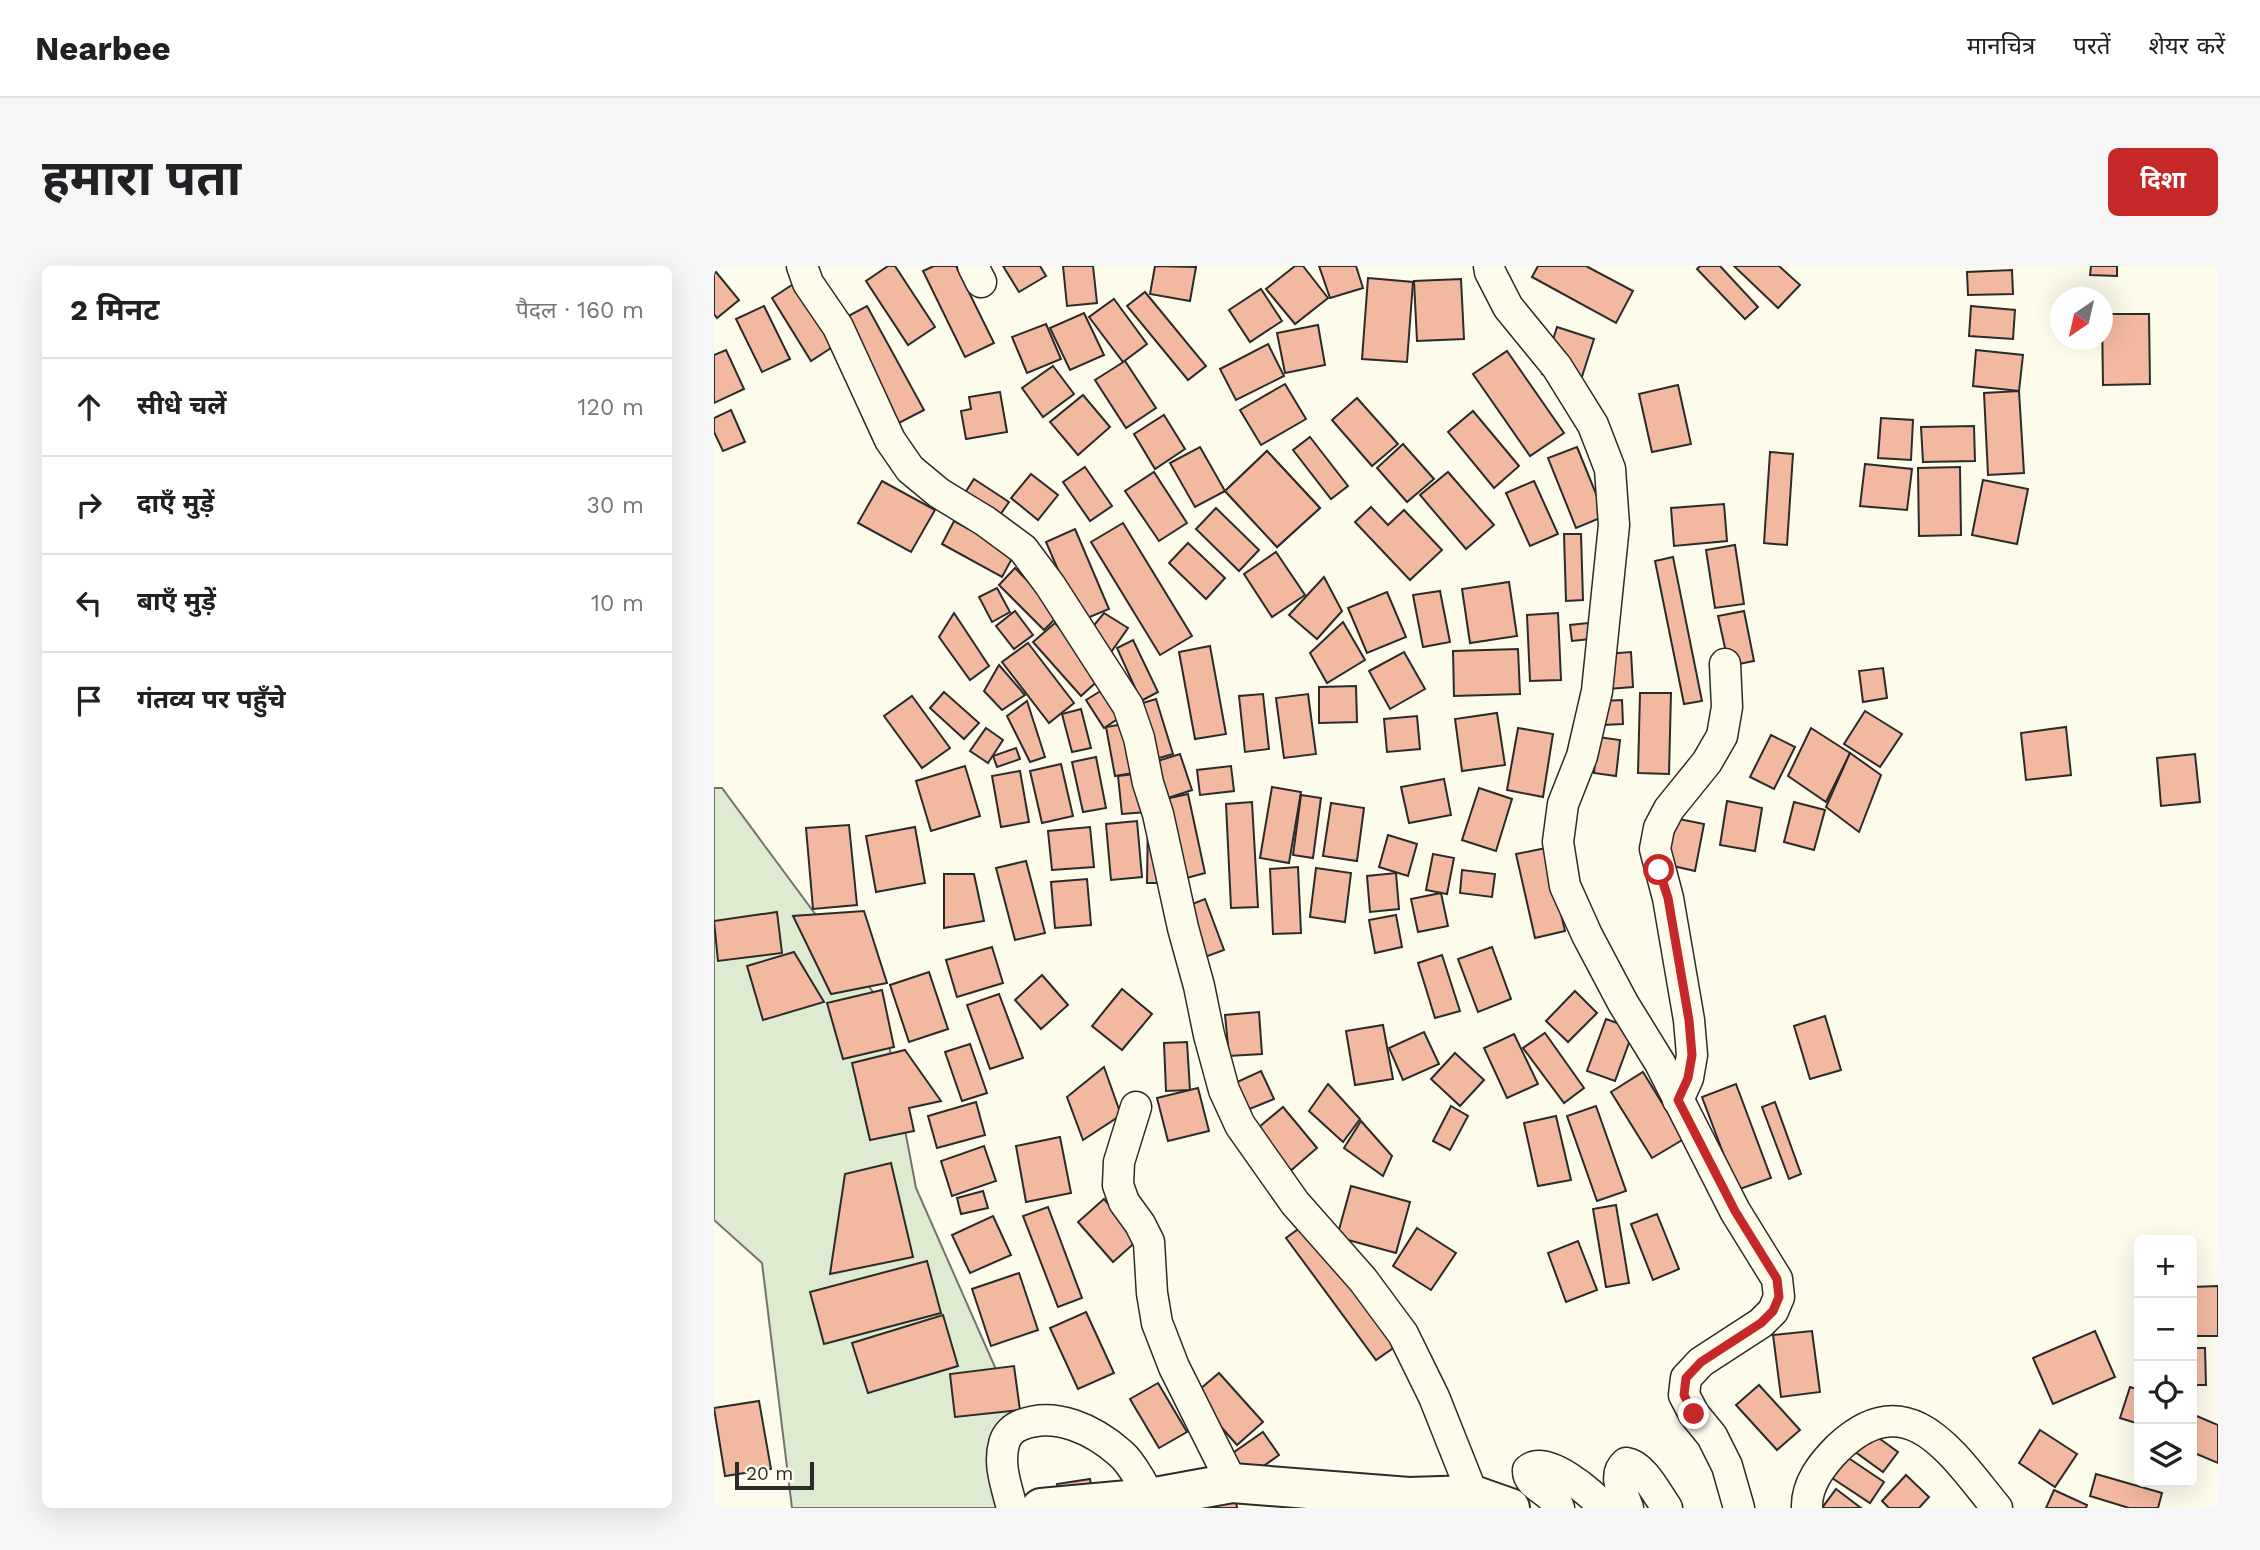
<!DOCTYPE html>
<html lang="hi">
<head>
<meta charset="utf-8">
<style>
	body { margin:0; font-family:"Work Sans","Noto Sans Devanagari",sans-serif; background:#f6f6f6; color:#202124 }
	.controls { position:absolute; right:21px; bottom:21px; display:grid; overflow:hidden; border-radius:10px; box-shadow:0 7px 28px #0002 }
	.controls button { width:63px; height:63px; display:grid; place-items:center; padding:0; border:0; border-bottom:2px solid #e0e0e0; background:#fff; color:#202124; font:35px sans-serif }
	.compass { position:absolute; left:1336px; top:21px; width:63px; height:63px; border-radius:50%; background:#fff; box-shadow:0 7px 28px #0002; rotate:214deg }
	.scale { position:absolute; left:21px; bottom:18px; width:79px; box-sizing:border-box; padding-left:7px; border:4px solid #2b2b2b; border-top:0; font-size:19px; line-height:24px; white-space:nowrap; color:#2b2b2b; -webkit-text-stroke:5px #fdfbea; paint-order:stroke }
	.stop { position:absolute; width:21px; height:21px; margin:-16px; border:5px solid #c62828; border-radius:50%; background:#fff }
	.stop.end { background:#c62828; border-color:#fff; box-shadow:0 2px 7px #0008 }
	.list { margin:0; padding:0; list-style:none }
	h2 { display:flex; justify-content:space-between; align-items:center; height:91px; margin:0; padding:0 28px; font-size:30px }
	h2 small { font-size:23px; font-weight:400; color:#757577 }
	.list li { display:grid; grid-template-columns:46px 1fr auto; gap:21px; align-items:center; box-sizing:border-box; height:98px; padding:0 28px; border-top:2px solid #e0e0e0 }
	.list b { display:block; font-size:26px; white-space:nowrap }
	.list em { font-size:23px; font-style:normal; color:#757577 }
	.icon { flex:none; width:38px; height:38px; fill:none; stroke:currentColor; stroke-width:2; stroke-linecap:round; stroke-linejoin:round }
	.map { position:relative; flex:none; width:1504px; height:1242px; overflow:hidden; border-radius:10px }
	header { display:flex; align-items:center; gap:42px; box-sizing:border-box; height:98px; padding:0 35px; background:#fff; border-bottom:2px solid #e0e0e0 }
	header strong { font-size:33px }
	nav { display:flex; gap:38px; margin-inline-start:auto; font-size:24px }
	.intro { display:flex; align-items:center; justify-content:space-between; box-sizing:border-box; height:168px; padding:0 42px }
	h1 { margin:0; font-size:49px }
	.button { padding:18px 32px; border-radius:10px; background:#c62828; color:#fff; font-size:24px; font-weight:700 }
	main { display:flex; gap:42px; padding:0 42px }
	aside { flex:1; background:#fff; border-radius:10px; box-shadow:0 7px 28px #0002 }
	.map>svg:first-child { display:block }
	.green { fill:#deebd1; stroke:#74746e; stroke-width:2 }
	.building { fill:#f2b8a0; stroke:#2b2b2b; stroke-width:2 }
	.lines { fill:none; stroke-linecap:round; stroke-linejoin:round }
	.minor-casing { stroke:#2b2b2b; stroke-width:33 }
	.major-casing { stroke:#2b2b2b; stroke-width:42 }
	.minor { stroke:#fdfbea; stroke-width:30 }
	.major { stroke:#fdfbea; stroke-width:38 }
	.route { stroke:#c62828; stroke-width:9 }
</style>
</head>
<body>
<header>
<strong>Nearbee</strong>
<nav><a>मानचित्र</a><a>परतें</a><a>शेयर करें</a></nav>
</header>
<div class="intro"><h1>हमारा पता</h1><a class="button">दिशा</a></div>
<main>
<aside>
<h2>2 मिनट<small>पैदल · 160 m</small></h2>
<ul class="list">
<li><svg class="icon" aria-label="ahead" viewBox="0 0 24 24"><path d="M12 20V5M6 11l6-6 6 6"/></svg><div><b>सीधे चलें</b></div><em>120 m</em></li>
<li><svg class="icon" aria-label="right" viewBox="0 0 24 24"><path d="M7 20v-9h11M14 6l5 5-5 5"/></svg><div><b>दाएँ मुड़ें</b></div><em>30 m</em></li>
<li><svg class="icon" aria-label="left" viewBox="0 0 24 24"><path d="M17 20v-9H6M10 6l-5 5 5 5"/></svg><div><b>बाएँ मुड़ें</b></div><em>10 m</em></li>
<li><svg class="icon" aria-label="arrive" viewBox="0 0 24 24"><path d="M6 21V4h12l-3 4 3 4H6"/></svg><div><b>गंतव्य पर पहुँचे</b></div></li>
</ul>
</aside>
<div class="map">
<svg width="1504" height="1242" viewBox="0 0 1504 1242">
	<rect width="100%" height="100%" fill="#fdfbea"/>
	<path class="green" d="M0 522H8L167 737 202 922 306 1158 291 1242H78L48 997 0 954Z"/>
	<g class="building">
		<path d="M174 0H181L221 61 194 79 152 15Z"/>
		<path d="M220 0H242L280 77 251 91 209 5Z"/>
		<path d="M289 0H326L332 10 305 26Z"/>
		<path d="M349 0H379L383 37 353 40Z"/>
		<path d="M441 0 482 1 476 35 436 28Z"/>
		<path d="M581 0H589L614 32 581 58 552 23Z"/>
		<path d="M605 0H642L649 22 616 32Z"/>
		<path d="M824 0H872L919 25 902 57 818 11Z"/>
		<path d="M986 0H1006L1044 41 1031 53 983 3Z"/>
		<path d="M1020 0H1065L1086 19 1064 42Z"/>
		<path d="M1377 0H1403V10L1376 9Z"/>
		<path d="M1298 4 1299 28 1254 29 1253 6Z"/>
		<path d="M2 6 25 34 3 52 0 48V8Z"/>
		<path d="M654 12 699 16 693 96 648 93Z"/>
		<path d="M747 13 750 73 703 75 700 15Z"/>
		<path d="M81 17 120 80 97 95 58 32Z"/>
		<path d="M547 23 568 55 536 76 515 44Z"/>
		<path d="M431 26 492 100 474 114 413 40Z"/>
		<path d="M400 33 433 78 409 96 375 51Z"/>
		<path d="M50 40 76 93 48 106 22 53Z"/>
		<path d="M153 40 210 144 183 158 127 54Z"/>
		<path d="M1257 40 1301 44 1299 73 1255 70Z"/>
		<path d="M370 47 390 89 356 104 336 62Z"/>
		<path d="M1388 48H1435L1436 118 1389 119Z"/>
		<path d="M332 58 347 93 313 107 298 71Z"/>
		<path d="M604 59 611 99 571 107 563 67Z"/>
		<path d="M843 61 880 73 865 120 828 108Z"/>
		<path d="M554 78 570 110 522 134 506 103Z"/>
		<path d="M12 84 30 123 0 137V89Z"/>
		<path d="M1262 84 1309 89 1305 125 1259 120Z"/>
		<path d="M793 85 850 167 816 190 759 108Z"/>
		<path d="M411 95 442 142 412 162 381 114Z"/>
		<path d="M339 100 360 128 329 151 308 122Z"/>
		<path d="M571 118 592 153 547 179 526 144Z"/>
		<path d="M964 119 977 178 938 186 925 128Z"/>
		<path d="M1305 125 1310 207 1274 209 1270 127Z"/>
		<path d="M286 126 293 166 252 173 247 145 257 143 255 131Z"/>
		<path d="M369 129 396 161 364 189 336 156Z"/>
		<path d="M643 132 684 178 658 200 618 154Z"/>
		<path d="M17 144 31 176 9 185 0 166V152Z"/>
		<path d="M759 145 805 200 780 222 734 166Z"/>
		<path d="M450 149 471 183 441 203 420 168Z"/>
		<path d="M1167 152 1199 154 1197 194 1164 192Z"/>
		<path d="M1260 160 1261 195 1209 196 1207 161Z"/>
		<path d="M596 171 634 220 617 233 579 184Z"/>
		<path d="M689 178 720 213 693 236 663 202Z"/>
		<path d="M486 181 511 225 481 241 456 197Z"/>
		<path d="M863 181 891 250 862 262 834 192Z"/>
		<path d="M553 185 606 242 563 281 511 225Z"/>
		<path d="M553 185 606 242 563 281 511 225Z"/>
		<path d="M1056 186 1079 188 1073 279 1050 277Z"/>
		<path d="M1151 198 1198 203 1193 244 1146 240Z"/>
		<path d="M371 201 398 240 376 255 349 216Z"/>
		<path d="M1246 201 1247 269 1205 270 1204 202Z"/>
		<path d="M440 206 473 257 445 275 411 225Z"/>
		<path d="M734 206 780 259 752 283 706 229Z"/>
		<path d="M317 208 344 229 324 254 297 232Z"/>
		<path d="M260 213 295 236 284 252 249 230Z"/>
		<path d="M1269 214 1314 223 1303 278 1258 269Z"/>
		<path d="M168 215 221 244 197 286 144 257Z"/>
		<path d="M820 215 844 268 816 280 792 227Z"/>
		<path d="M1010 238 1013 275 960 280 957 242Z"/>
		<path d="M657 241 674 259 690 244 728 284 696 314 641 256Z"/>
		<path d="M502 242 545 284 525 305 482 263Z"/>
		<path d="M240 255 301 287 288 311 228 278Z"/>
		<path d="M409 257 478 370 446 389 377 276Z"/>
		<path d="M361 263 395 343 366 355 332 276Z"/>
		<path d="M850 268H867L869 334 852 335Z"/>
		<path d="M474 277 511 312 492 333 455 297Z"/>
		<path d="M1021 279 1030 338 1001 342 992 284Z"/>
		<path d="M562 286 591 329 558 351 530 308Z"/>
		<path d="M959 291 988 435 970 438 941 295Z"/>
		<path d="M301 302 346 348 330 364 285 319Z"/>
		<path d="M610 311 628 345 603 373 575 349Z"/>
		<path d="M795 316 803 370 756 377 748 323Z"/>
		<path d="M283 322 296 346 278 356 265 331Z"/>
		<path d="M726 325 736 376 709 381 699 329Z"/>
		<path d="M673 326 692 371 653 387 634 342Z"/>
		<path d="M301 345 319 369 300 383 282 360Z"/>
		<path d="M1030 345 1040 395 1015 400 1004 350Z"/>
		<path d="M240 347 275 400 256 414 225 371Z"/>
		<path d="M390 347 414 362 395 389 372 369Z"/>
		<path d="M844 347 847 414 816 415 813 349Z"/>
		<path d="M629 356 651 394 613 417 596 387Z"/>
		<path d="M341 357 389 410 367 430 319 376Z"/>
		<path d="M874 357 876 373 858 375 856 359Z"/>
		<path d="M419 374 444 426 427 435 403 382Z"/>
		<path d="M314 377 360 437 335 457 288 396Z"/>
		<path d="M496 380 512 468 481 473 465 386Z"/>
		<path d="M804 383 806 428 740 430 739 385Z"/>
		<path d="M690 386 711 423 676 443 655 405Z"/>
		<path d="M917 386 919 421 894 423 892 388Z"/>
		<path d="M285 399 311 429 288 444 270 425Z"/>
		<path d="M1169 402 1173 432 1149 436 1145 405Z"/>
		<path d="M642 420 643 456 605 457V421Z"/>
		<path d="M393 421 411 448 390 462 372 434Z"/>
		<path d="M230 426 265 457 250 473 216 442Z"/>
		<path d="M926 427H957L955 508 924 507Z"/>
		<path d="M549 428 555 483 531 486 525 430Z"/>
		<path d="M594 428 602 488 570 492 562 432Z"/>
		<path d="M198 430 236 482 208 502 170 450Z"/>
		<path d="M442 433 459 488 438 494 422 439Z"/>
		<path d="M908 434 909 458 889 459 888 435Z"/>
		<path d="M313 435 331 491 316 496 293 450Z"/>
		<path d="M367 443 377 482 358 486 348 448Z"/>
		<path d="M1151 445 1188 468 1166 501 1130 478Z"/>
		<path d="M783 447 791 499 748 505 741 453Z"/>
		<path d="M703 450 706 483 673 486 670 453Z"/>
		<path d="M416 457 425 506 401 510 392 461Z"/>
		<path d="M1352 461 1357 509 1312 514 1307 467Z"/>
		<path d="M272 462 289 474 274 497 256 485Z"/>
		<path d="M804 462 839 468 829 531 793 524Z"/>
		<path d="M1097 462 1136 487 1112 536 1074 510Z"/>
		<path d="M1057 469 1081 481 1060 523 1036 511Z"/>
		<path d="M884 471 906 474 902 510 880 507Z"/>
		<path d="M302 482 306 493 283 501 279 490Z"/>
		<path d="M1136 487 1167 509 1145 566 1112 541Z"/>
		<path d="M466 488 478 524 442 536 431 499Z"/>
		<path d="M1481 488 1486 536 1447 540 1443 492Z"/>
		<path d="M382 491 392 542 369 546 358 496Z"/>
		<path d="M347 498 359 550 328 557 316 505Z"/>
		<path d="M251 500 266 550 217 565 202 515Z"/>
		<path d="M517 500 520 525 486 529 483 504Z"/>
		<path d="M306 505 315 556 287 561 278 510Z"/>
		<path d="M429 507 433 546 408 548 404 510Z"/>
		<path d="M730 513 737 549 695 557 687 521Z"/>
		<path d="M558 521 587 526 575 597 546 592Z"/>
		<path d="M765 522 798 533 782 585 748 574Z"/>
		<path d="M474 528 491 607 469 613 451 533Z"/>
		<path d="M587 529 607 532 599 592 579 589Z"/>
		<path d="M1013 535 1048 542 1041 585 1006 579Z"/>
		<path d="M538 536 544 641 517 642 512 538Z"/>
		<path d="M1080 536 1111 544 1100 584 1070 576Z"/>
		<path d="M617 537 650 542 643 595 609 590Z"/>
		<path d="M434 550H443V617H433Z"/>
		<path d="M955 551 990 558 981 605 946 597Z"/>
		<path d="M423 555 428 611 397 614 392 558Z"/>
		<path d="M135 559 143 639 99 643 92 562Z"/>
		<path d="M201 561 211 617 162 626 152 570Z"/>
		<path d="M376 561 380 601 338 604 334 565Z"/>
		<path d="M674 569 703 578 694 610 665 601Z"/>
		<path d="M832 582 851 665 821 672 802 588Z"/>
		<path d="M719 588 740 592 733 628 712 624Z"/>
		<path d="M312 595 331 667 301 674 282 602Z"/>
		<path d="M584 601 587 667 559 668 556 603Z"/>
		<path d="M602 602 637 607 631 656 596 651Z"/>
		<path d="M748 604 781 608 778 631 746 627Z"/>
		<path d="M682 607 685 643 656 646 653 610Z"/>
		<path d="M230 608H260L270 655 230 662Z"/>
		<path d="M373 613 377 659 341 662 337 616Z"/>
		<path d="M727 627 734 660 704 666 697 633Z"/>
		<path d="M491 633 510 684 491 691 473 640Z"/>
		<path d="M150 645 173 717 117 728 79 650Z"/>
		<path d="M63 646 68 687 4 695 0 655Z"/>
		<path d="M682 649 688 681 661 687 655 654Z"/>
		<path d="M278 681 289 717 243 731 232 694Z"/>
		<path d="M778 681 797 733 764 746 744 693Z"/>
		<path d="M80 686 110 736 49 754 33 700Z"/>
		<path d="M728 689 746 745 721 752 704 697Z"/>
		<path d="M215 706 234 763 195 776 176 719Z"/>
		<path d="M328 709 354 739 327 763 301 734Z"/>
		<path d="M408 723 438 748 408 784 378 760Z"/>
		<path d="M168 724 180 781 129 793 113 737Z"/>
		<path d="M861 725 883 747 854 776 832 755Z"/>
		<path d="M285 728 309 792 276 803 253 739Z"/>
		<path d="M545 746 548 788 515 790 511 749Z"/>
		<path d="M1111 750 1127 804 1096 813 1080 760Z"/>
		<path d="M892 753 920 763 901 815 873 805Z"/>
		<path d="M669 759 679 813 641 819 632 765Z"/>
		<path d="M710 766 725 798 689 814 675 782Z"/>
		<path d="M831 767 870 822 850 837 809 782Z"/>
		<path d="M800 768 824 818 793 832 770 782Z"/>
		<path d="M473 776 476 824 452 825 450 777Z"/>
		<path d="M256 778 273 827 248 835 231 786Z"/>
		<path d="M191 784 227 835 195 842 200 865 156 874 138 797Z"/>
		<path d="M741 787 770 814 746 840 717 813Z"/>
		<path d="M390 801 407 849 369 874 353 831Z"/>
		<path d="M547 805 560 833 533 844 521 817Z"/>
		<path d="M929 806 970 873 938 892 897 826Z"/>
		<path d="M614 818 646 853 629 876 595 845Z"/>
		<path d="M1022 818 1057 912 1023 924 988 831Z"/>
		<path d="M484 822 495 865 454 875 443 832Z"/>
		<path d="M262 836 271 869 223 882 214 850Z"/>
		<path d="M1061 836 1087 908 1075 913 1048 841Z"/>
		<path d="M737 840 754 850 736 884 719 875Z"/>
		<path d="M882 840 912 925 883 935 853 850Z"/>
		<path d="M569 841 603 882 574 907 539 866Z"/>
		<path d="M842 850 857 914 824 920 810 857Z"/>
		<path d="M647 855 678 890 669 910 630 882Z"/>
		<path d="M346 871 357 927 312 936 302 880Z"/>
		<path d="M270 880 282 915 238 930 227 895Z"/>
		<path d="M177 897 199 991 116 1008 131 908Z"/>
		<path d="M637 920 696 936 682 987 623 971Z"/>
		<path d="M269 925 274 942 247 948 243 932Z"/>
		<path d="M390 933 425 973 399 996 364 956Z"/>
		<path d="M902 939 915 1017 892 1021 879 943Z"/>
		<path d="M334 941 368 1032 344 1041 309 950Z"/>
		<path d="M943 948 965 1003 939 1014 917 958Z"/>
		<path d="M279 950 297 989 256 1007 238 969Z"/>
		<path d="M594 956 685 1078 662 1094 572 972Z"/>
		<path d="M703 962 742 987 717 1024 679 1000Z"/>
		<path d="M864 975 883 1024 852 1036 834 987Z"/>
		<path d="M213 995 227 1047 110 1078 96 1026Z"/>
		<path d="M305 1007 324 1064 277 1080 258 1023Z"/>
		<path d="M1504 1020V1070H1478V1021Z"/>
		<path d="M372 1046 400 1107 364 1123 336 1062Z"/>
		<path d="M229 1049 244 1100 154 1127 138 1077Z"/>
		<path d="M1098 1065 1106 1126 1067 1131 1059 1069Z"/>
		<path d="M1381 1065 1401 1111 1339 1138 1319 1092Z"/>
		<path d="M1478 1082H1491L1492 1119H1478Z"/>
		<path d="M300 1100 306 1144 241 1151 236 1108Z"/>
		<path d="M505 1107 549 1156 523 1179 479 1129Z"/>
		<path d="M444 1117 473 1166 445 1182 416 1133Z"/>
		<path d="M1045 1119 1086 1164 1063 1184 1022 1139Z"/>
		<path d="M1416 1121 1425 1124V1158L1406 1152Z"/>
		<path d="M45 1135 57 1203 11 1210 0 1142Z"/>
		<path d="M1478 1148 1504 1159V1197L1478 1186Z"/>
		<path d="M1326 1164 1363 1188 1341 1221 1305 1197Z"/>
		<path d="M1155 1165 1184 1186 1169 1206 1140 1185Z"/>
		<path d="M549 1166 565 1189 530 1214 513 1191Z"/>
		<path d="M1130 1189 1170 1216 1156 1237 1115 1210Z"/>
		<path d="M1382 1208 1448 1227 1444 1242H1415L1376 1230Z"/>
		<path d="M1192 1209 1215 1231 1205 1242H1175L1168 1235Z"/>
		<path d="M376 1213 381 1242H347L343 1218Z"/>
		<path d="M520 1220 523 1242H490L488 1224Z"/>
		<path d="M1122 1223 1147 1242H1108Z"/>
		<path d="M1340 1224 1373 1239 1372 1242H1332Z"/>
	</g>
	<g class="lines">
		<defs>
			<g id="minor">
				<path d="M88 0 94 17 124 61 176 174 196 203 225 227 271 255 309 283 336 319 414 440 425 472 434 517 444 548 469 662 485 720 495 769 510 824 526 859 581 937 649 1014 689 1068 720 1131 759 1229"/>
				<path d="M259 0 267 16"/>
				<path d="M775 0 776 6 794 41 843 101 879 159 896 203 900 259 883 425 868 490 849 538 844 576 851 620 873 669 909 737 946 797 1021 945 1063 1013 1065 1031 1059 1045 1047 1057 987 1096 972 1112 970 1129 980 1148 998 1170 1013 1200 1025 1242"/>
				<path d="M964 834 974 812 978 789 975 754 954 632 941 583 945 562 955 543 993 496 1008 470 1013 441 1011 398"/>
				<path d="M422 841 405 896 404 919 410 936 426 958 435 976 438 1027 443 1057 460 1101 518 1217"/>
				<path d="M298 1242C293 1222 284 1199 290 1178 292 1169 299 1162 307 1159 341 1145 380 1164 406 1187 418 1197 435 1227 439 1242"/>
				<path d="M845 1242C839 1224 813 1221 814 1204 832 1188 878 1227 890 1242"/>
				<path d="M914 1242C909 1227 898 1209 912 1197 929 1199 943 1228 953 1242"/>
				<path d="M1093 1242C1092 1218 1108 1198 1124 1182 1195 1115 1239 1189 1283 1242"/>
			</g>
			<path id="major" d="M327 1242 436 1232 518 1217 695 1231 759 1229 796 1242"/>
		</defs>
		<use href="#minor" class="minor-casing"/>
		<use href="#major" class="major-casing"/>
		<use href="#minor" class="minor"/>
		<use href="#major" class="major"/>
	</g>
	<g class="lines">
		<path class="route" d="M945 604 954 632 975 754 978 789 974 812 964 834 1021 945 1063 1013 1065 1031 1059 1045 1047 1057 987 1096 972 1112 970 1129 980 1148"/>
	</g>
</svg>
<div class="controls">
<button>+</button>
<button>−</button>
<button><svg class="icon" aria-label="locate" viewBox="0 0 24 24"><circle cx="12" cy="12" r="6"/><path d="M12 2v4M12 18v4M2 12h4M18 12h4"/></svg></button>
<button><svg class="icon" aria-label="layers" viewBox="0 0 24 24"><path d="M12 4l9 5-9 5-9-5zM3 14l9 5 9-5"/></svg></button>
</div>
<svg class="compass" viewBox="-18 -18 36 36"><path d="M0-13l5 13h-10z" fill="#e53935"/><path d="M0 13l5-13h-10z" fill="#757577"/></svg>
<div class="scale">20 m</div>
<div class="stop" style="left:945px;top:604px"></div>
<div class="stop end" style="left:980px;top:1148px"></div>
</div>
</main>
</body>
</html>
